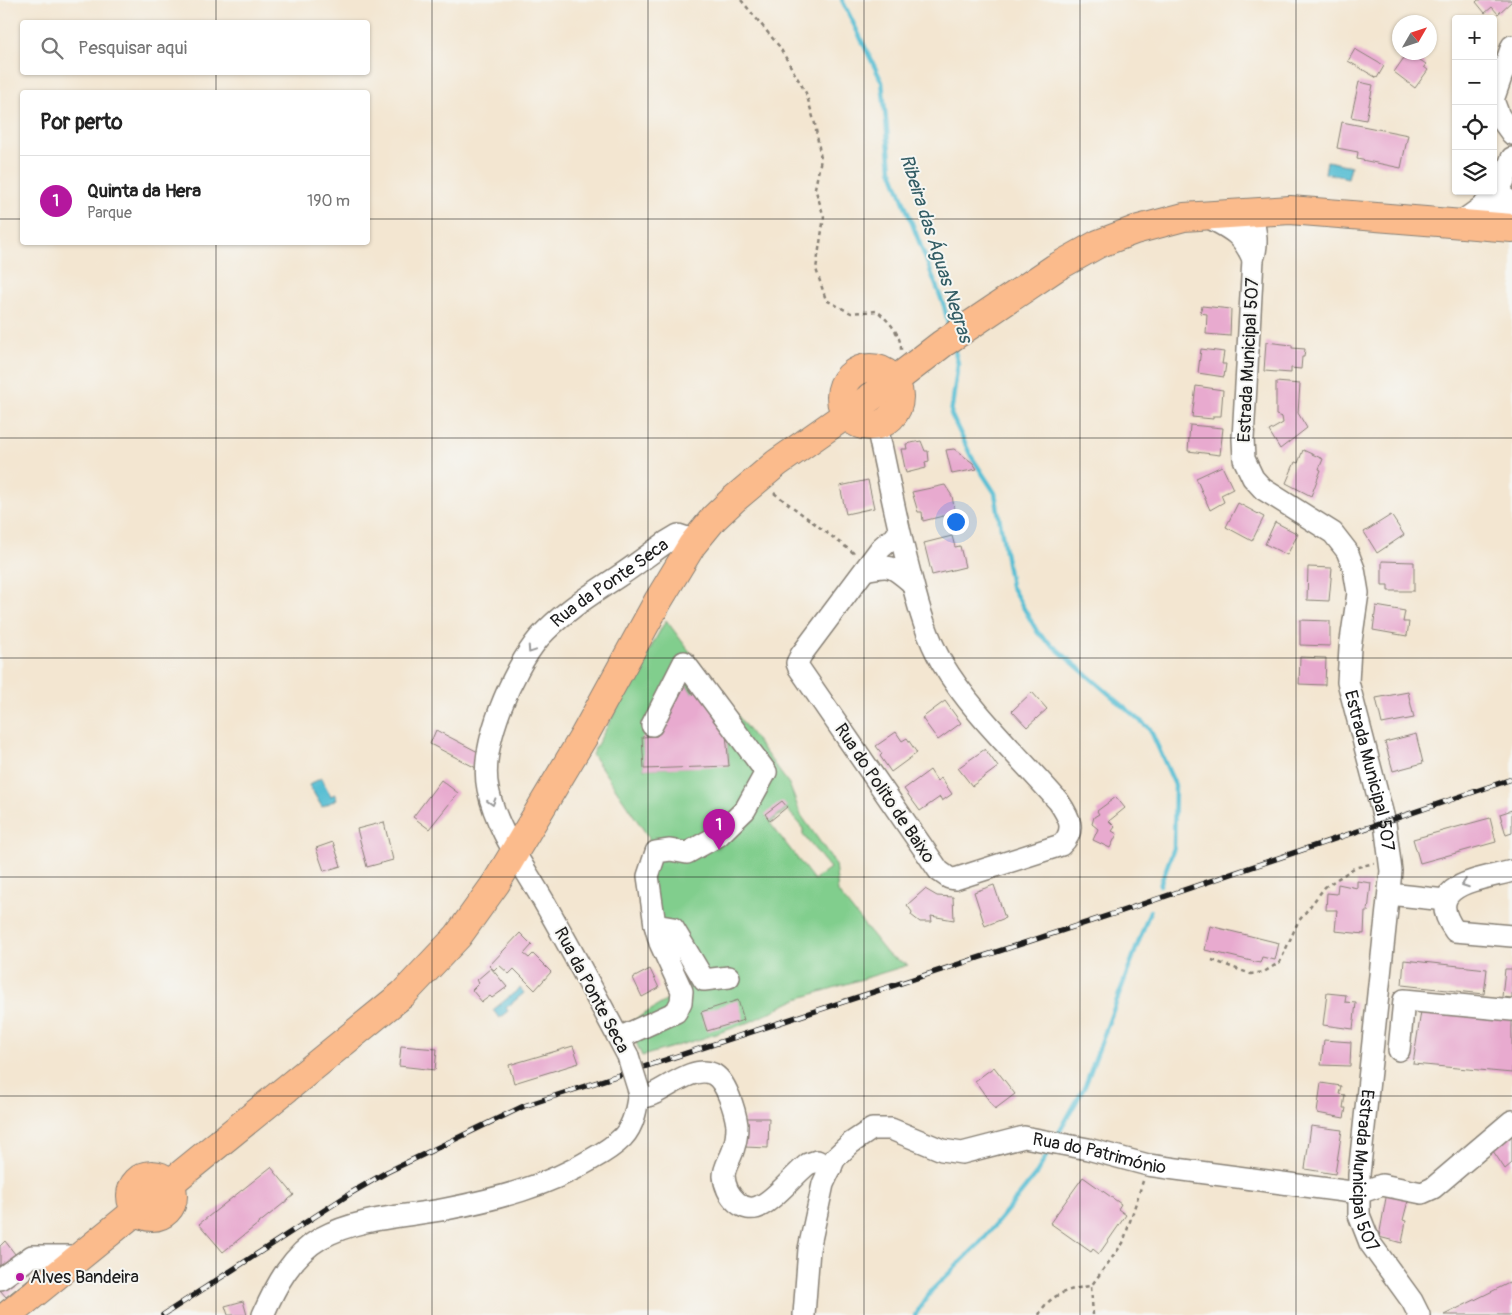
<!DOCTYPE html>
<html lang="pt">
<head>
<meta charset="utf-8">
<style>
	body { margin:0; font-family:Pangolin,sans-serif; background:#f6f6f6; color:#222 }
	.controls { position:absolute; right:15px; top:15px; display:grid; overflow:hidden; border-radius:5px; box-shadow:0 1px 4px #0004 }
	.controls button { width:45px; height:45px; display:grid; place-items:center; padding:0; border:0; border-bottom:1px solid #e0e0e0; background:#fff; color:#222; font:25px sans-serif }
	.compass { position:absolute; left:1392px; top:15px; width:45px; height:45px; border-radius:50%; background:#fff; box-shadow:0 1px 4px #0004; rotate:51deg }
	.you { position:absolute; left:955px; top:521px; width:18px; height:18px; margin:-12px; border:4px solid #fff; border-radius:50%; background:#1a73e8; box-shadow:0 0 0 8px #1a73e833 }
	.badge { display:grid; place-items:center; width:32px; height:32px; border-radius:50%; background:#b5179e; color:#fff; font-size:16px; font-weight:700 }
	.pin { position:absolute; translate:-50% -41px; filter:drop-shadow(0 1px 2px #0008) }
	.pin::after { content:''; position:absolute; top:26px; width:18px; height:15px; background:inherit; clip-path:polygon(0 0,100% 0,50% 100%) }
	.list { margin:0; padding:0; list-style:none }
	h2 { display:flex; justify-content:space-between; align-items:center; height:65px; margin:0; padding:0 20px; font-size:21px }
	h2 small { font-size:16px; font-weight:400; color:#767676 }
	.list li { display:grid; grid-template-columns:32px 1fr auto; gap:15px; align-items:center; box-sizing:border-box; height:90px; padding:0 20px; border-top:1px solid #e0e0e0 }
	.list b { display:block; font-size:19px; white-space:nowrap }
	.list p { margin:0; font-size:16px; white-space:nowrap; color:#767676 }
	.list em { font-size:16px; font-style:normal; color:#767676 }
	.icon { flex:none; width:28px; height:28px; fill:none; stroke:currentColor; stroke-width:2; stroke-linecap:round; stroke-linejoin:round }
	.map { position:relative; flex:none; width:1512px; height:1315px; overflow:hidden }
	.search { position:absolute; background:#fff; box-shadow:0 1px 4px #0004; left:20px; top:20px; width:350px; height:55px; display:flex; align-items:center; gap:12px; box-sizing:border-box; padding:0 18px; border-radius:5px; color:#767676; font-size:19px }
	.panel { position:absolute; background:#fff; box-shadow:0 1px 4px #0004; left:20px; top:90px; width:350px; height:155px; border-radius:5px }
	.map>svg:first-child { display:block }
	.green { fill:#81ce8d; stroke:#4e7554; fill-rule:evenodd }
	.water { fill:#56bed3; stroke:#396d78 }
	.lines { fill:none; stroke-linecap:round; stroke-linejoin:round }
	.stream { stroke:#56bed3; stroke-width:4.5 }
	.building { fill:#e8aacf }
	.minor-casing { stroke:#888176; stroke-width:24 }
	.major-casing { stroke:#888176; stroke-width:30 }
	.path { stroke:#888176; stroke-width:2.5; stroke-dasharray:4 4; stroke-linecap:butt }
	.minor { stroke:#fff; stroke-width:21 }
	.major { stroke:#fbbb8c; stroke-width:28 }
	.rail-casing { stroke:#1c1c1c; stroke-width:5.5 }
	.rail { stroke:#f6f6f2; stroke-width:4; stroke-dasharray:11; stroke-linecap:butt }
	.minor-bridge-casing { stroke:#888176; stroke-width:24; stroke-linecap:butt }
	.minor-bridge { stroke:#fff; stroke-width:21 }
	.oneway { stroke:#999 }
	.grid { fill:none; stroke:#1c1c1c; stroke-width:1; stroke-opacity:0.55 }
	.poi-dot { fill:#b5179e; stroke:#f6f6f2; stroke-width:2 }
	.labels { text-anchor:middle; stroke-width:4; stroke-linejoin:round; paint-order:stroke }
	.street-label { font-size:18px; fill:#1c1c1c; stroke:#f6f6f2 }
	.poi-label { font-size:18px; fill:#1c1c1c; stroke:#f6f6f2; text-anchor:start }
	.water-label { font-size:19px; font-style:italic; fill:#335d65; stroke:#f6f6f2 }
</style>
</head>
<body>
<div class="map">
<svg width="1512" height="1315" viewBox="0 0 1512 1315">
	<rect width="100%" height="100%" fill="#f6f6f2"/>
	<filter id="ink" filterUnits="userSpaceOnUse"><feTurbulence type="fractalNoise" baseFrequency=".02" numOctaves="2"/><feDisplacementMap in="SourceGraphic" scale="10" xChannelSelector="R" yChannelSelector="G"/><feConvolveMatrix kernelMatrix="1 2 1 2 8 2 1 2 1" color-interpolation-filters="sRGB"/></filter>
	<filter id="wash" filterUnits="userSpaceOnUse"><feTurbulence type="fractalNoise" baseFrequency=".0096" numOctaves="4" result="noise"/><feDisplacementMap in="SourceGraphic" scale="20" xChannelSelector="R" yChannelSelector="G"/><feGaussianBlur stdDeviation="1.12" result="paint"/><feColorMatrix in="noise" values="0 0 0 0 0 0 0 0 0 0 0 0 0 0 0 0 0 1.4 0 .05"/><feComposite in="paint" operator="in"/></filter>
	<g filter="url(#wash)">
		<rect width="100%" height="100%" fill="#f3e6d1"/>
		<path class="green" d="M666 620 789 784 801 815 835 863 838 892 888 955 908 965 797 999 750 1022 704 1038 642 1056 628 1024 669 999 673 993 645 872 649 838 592 754ZM684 680 692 693 725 724 729 765 644 769 643 737 657 736ZM787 809 803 829V835L830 868 814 880 770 823Z"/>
		<g class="water">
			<path d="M1327 161 1351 166 1348 178 1325 173Z"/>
			<path d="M321 778 331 796 335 794 337 799 322 807 309 785Z"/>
			<path d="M520 988 524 993 506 1008 508 1011 499 1018 493 1010Z"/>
		</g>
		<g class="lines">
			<g class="stream">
				<path d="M842 0 882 82 891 169 944 306 949 328"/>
				<path d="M954 348 958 363 951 414 971 456 995 493 1011 586 1038 633 1150 729 1175 785 1174 848 1160 885"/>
				<path d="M1056 1138 1085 1086 1150 911"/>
				<path d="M915 1315 932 1290 981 1242 1013 1203 1037 1173 1050 1149"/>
			</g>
		</g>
		<g id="blocks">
			<g class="building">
				<path d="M1478 0H1512V1L1498 14 1492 7 1485 13 1476 2Z"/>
				<path d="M1355 49 1384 66 1377 78 1348 61Z"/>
				<path d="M1408 52 1426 64 1424 67 1428 70 1415 88 1394 72Z"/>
				<path d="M1359 82 1373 85 1366 120 1351 117Z"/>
				<path d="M1342 122 1408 135 1401 168 1357 159 1358 152 1337 148Z"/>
				<path d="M1202 306 1231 309 1230 336 1206 334 1207 314 1200 313Z"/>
				<path d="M1266 342 1292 345V348L1305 349 1304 357H1302L1301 369 1291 368V373L1264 371Z"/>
				<path d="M1201 349 1224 352 1222 364H1226L1224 377 1198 373Z"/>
				<path d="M1276 382 1300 384 1298 413 1307 428 1280 449 1269 431 1283 423 1282 417 1276 415Z"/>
				<path d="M1196 386 1223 390 1221 416H1213V419L1192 417Z"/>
				<path d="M1190 425 1223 428 1220 455 1188 451Z"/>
				<path d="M921 441 925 451H928L929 461 925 462 926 468 906 473 901 449H907L906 444Z"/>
				<path d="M954 449 973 463 977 469 952 474 946 450Z"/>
				<path d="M1303 450 1323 459 1319 469 1321 470 1311 496 1286 483 1295 462 1298 463Z"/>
				<path d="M1222 466 1233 489 1221 495 1224 502 1210 510 1196 478Z"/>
				<path d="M868 480 874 508 846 514 840 486Z"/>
				<path d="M945 485 952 496 955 513 923 521 922 512H918L912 492Z"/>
				<path d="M1238 503 1264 517 1252 541 1226 527Z"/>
				<path d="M1391 515 1404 535 1377 553 1364 532Z"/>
				<path d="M1275 522 1298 534 1287 555 1265 544Z"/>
				<path d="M952 536 955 547 960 546 965 567 932 575 924 543Z"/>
				<path d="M1382 561 1414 562V591H1388V585H1382Z"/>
				<path d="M1308 567 1332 568 1329 601 1307 600Z"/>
				<path d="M1376 606 1405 611 1403 622H1409L1407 636 1373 630Z"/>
				<path d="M1300 620 1330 621V646L1300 645Z"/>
				<path d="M1300 657 1326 658 1325 685 1299 684Z"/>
				<path d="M683 680 692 693 699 687 725 724 729 766 644 769 642 737 657 736Z"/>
				<path d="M1032 692 1047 709 1027 727 1012 711Z"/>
				<path d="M1408 692 1414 718 1382 724 1376 698Z"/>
				<path d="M945 701 961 723 938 740 922 718Z"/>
				<path d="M436 730 480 753 478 769 430 744Z"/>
				<path d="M896 732 902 741 907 738 917 753 891 772 880 756 882 754 876 746Z"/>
				<path d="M1416 734 1423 763 1393 771 1385 742Z"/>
				<path d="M985 749 998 767 972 786 958 768Z"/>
				<path d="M930 770 937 781 941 778 952 794 942 801 940 797 920 811 904 789Z"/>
				<path d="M441 780 458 793 429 829 413 817Z"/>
				<path d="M1116 797 1125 808 1109 821 1115 827 1112 831 1117 834 1110 848 1093 840 1098 829 1092 824 1094 817 1099 814 1097 811Z"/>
				<path d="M782 801 787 807 770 821 765 814Z"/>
				<path d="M1512 810V833L1506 835 1500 814Z"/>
				<path d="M1490 818 1496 842 1420 863 1413 839Z"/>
				<path d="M384 822 393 860 367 867 357 829Z"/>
				<path d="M333 842 341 866 324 871 316 848Z"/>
				<path d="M1357 881 1371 883 1368 912H1365L1364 934 1335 931 1337 910H1326L1327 893 1337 894 1338 884 1357 888Z"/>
				<path d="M994 885 1005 918 985 926 974 892Z"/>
				<path d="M925 889 937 896 953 897 954 920 931 916 932 922H920L911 915 912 912 907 905Z"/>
				<path d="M1210 926 1279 943 1275 960 1262 957 1260 963 1205 950Z"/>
				<path d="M520 933 532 945 524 954 529 958 533 954 551 972 535 990 514 969 509 974 499 965 494 970 489 966Z"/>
				<path d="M1404 960 1487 969 1484 994 1402 985Z"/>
				<path d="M491 968 507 987 492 998 490 996 482 1002 472 990 479 983 477 980Z"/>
				<path d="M650 969 659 988 642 997 633 978Z"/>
				<path d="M1505 969H1512V998L1502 997Z"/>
				<path d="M1327 993 1346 995 1345 1002 1356 1003 1353 1029 1323 1025Z"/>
				<path d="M738 1000 744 1020 707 1031 701 1012Z"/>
				<path d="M1422 1005 1512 1013V1073L1413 1064Z"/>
				<path d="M1324 1040 1351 1042 1350 1066 1321 1065Z"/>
				<path d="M401 1046 437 1049 435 1070 399 1066Z"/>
				<path d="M573 1046 579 1063 514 1083 509 1065Z"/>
				<path d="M994 1067 1015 1094 995 1109 975 1081Z"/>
				<path d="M1321 1083 1341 1086 1339 1094 1345 1095 1343 1108H1346L1344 1118 1317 1113Z"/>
				<path d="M744 1118H769L768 1148 744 1147Z"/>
				<path d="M1311 1126 1342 1130 1335 1174 1305 1169Z"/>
				<path d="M1512 1127V1163L1505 1169 1489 1145Z"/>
				<path d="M271 1167 294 1195 223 1252 199 1224Z"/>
				<path d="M1083 1177 1121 1204 1118 1209 1126 1215 1099 1254 1093 1249 1091 1252 1050 1223Z"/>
				<path d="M1387 1192 1409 1197 1403 1220 1406 1221 1402 1243 1379 1237Z"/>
				<path d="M5 1241 32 1276 6 1297 0 1290V1246Z"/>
				<path d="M1509 1283 1512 1288V1315H1444Z"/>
				<path d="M243 1301 247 1315H228L225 1306Z"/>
			</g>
		</g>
	</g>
	<g filter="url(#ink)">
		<use href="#blocks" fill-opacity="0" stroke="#888176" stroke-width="1"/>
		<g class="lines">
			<defs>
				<g id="minor">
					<path d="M1512 46 1493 100 1499 116 1512 134"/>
					<path id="s1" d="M1251 212C1255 228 1259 243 1253 259L1243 439 1244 459 1253 478 1263 489 1333 533 1347 551 1354 569 1358 593 1350 648 1348 682 1385 823 1391 871 1359 1175V1215L1370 1243 1412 1301 1419 1315"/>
					<path d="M1206 216C1230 229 1241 232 1253 259"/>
					<path d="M1458 224C1475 212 1492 202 1502 184 1507 176 1508 166 1512 158"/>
					<path d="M1496 227 1507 199"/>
					<path d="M877 426C888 477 898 530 912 581 919 609 927 637 942 663 971 712 1021 758 1059 802 1069 817 1077 830 1061 845L955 879 949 878 939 871 799 668 797 663 801 655 881 548 889 541 900 534"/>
					<path d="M865 570C891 564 892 566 912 583"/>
					<path d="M652 725 684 662 766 772 745 810 718 836 687 853 670 850 656 852 648 876 655 925"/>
					<path d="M1512 871C1479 880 1421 884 1455 931L1512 936"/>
					<path d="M1389 894 1445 900"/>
					<path d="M619 1038 676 1012 681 1002 682 991 660 943 655 925 673 928 704 980 729 977"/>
					<path d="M1399 1050 1404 1000 1512 1010"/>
					<path id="s2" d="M628 1056C600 1003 572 951 543 900 523 865 496 829 488 789 479 747 512 670 539 638 561 613 592 594 619 576 636 565 652 552 668 541L678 535 696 541"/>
					<path d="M638 1098C643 1097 649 1096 653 1094 669 1087 695 1065 713 1074 726 1080 735 1111 737 1125 737 1132 736 1141 734 1147 732 1157 724 1166 724 1176 725 1194 743 1217 762 1205 777 1197 793 1176 808 1164L817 1161 831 1168"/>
					<path d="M0 1279 32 1256H81"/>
					<path d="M263 1315C276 1285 292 1255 321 1238 359 1217 405 1217 446 1209 497 1199 548 1186 592 1159 603 1153 614 1146 623 1137 634 1125 637 1107 639 1091"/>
					<path id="s3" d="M804 1315 809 1249 823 1184 835 1158 851 1143 872 1129H891L942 1150 962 1153 1024 1137 1088 1149 1148 1165 1176 1169 1359 1193 1382 1185 1422 1193 1433 1188 1512 1121"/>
				</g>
				<g id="major">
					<circle cx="870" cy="397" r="29"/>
					<circle cx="152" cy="1196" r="21"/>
					<path d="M8 1315 403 994 458 936 496 883 584 736 658 601 692 545 714 518 733 500 777 463 894 381 942 344 1055 268 1098 244 1135 230 1184 217 1290 210 1512 228"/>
				</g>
			</defs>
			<use href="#minor" class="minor-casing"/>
			<use href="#major" class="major-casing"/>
			<g class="path">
				<path d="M741 0 779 46 806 93 815 124 821 159 815 188 824 217 816 269 826 300 851 313 877 311C889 321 901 334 901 350"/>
				<path d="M774 493 855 554"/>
				<path d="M1212 960 1251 974 1264 972 1280 962 1298 922 1325 887 1354 868 1374 863"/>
				<path d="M1039 1315C1048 1295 1070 1288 1091 1286"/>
				<path d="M1093 1315 1091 1286 1123 1243 1143 1181"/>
			</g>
			<use href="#minor" class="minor"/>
			<use href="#major" class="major"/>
			<defs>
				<path id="rail" d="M163 1315 351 1193 387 1172 524 1106 1119 912 1512 779"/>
			</defs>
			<use href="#rail" class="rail-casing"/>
			<use href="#rail" class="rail"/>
			<defs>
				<path id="minor-bridge" d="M628 1056 639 1091"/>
			</defs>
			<use href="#minor-bridge" class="minor-bridge-casing"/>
			<use href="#minor-bridge" class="minor-bridge"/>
		</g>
		<defs><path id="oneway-chevron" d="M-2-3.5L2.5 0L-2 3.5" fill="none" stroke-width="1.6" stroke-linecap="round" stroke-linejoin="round" transform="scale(1.25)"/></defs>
		<g class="oneway">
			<use href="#oneway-chevron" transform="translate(531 650) rotate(124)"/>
			<use href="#oneway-chevron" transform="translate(492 802) rotate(73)"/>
			<use href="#oneway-chevron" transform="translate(1465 884) rotate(160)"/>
		</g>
	</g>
	<path class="grid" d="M216 0V22M432 0V1315M648 0V1315M864 0V1315M1080 0V1315M1296 0V1315M216 72V92M0 219H22M368 219H1512M216 242V1315M0 438H1512M0 658H1512M0 877H1512M0 1096H1512"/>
	<circle class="poi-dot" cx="20" cy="1277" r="5"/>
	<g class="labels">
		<g class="street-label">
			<text transform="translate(1248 360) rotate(-87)" y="6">Estrada Municipal 507</text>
			<text dy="6" stroke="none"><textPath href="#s2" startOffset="555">Rua da Ponte Seca</textPath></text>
			<text dy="6" stroke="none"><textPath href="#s1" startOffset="614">Estrada Municipal 507</textPath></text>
			<text transform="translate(885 793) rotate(56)" y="6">Rua do Polito de Baixo</text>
			<text transform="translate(592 990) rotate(62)" y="6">Rua da Ponte Seca</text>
			<text dy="6" stroke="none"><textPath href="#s3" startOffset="444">Rua do Património</textPath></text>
			<text dy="6" stroke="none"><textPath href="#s1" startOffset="1019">Estrada Municipal 507</textPath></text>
		</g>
		<g class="poi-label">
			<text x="30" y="1283">Alves Bandeira</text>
		</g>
		<g class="water-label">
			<text transform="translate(937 248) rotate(72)" y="7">Ribeira das Águas Negras</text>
		</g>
	</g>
</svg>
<div class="controls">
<button>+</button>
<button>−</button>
<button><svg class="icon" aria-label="locate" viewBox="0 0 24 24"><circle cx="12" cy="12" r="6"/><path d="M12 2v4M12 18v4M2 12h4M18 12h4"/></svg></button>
<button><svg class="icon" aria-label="layers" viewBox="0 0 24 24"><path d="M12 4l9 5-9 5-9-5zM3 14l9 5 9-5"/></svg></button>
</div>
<svg class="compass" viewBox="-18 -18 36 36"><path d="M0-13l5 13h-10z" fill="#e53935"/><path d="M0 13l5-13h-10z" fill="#767676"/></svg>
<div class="you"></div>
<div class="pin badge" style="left:719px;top:850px">1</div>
<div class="search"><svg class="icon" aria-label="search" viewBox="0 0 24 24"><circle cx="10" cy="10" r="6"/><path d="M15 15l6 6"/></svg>Pesquisar aqui</div>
<section class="panel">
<h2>Por perto<small></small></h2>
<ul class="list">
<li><span class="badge">1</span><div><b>Quinta da Hera</b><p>Parque</p></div><em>190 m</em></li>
</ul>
</section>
</div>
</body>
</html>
